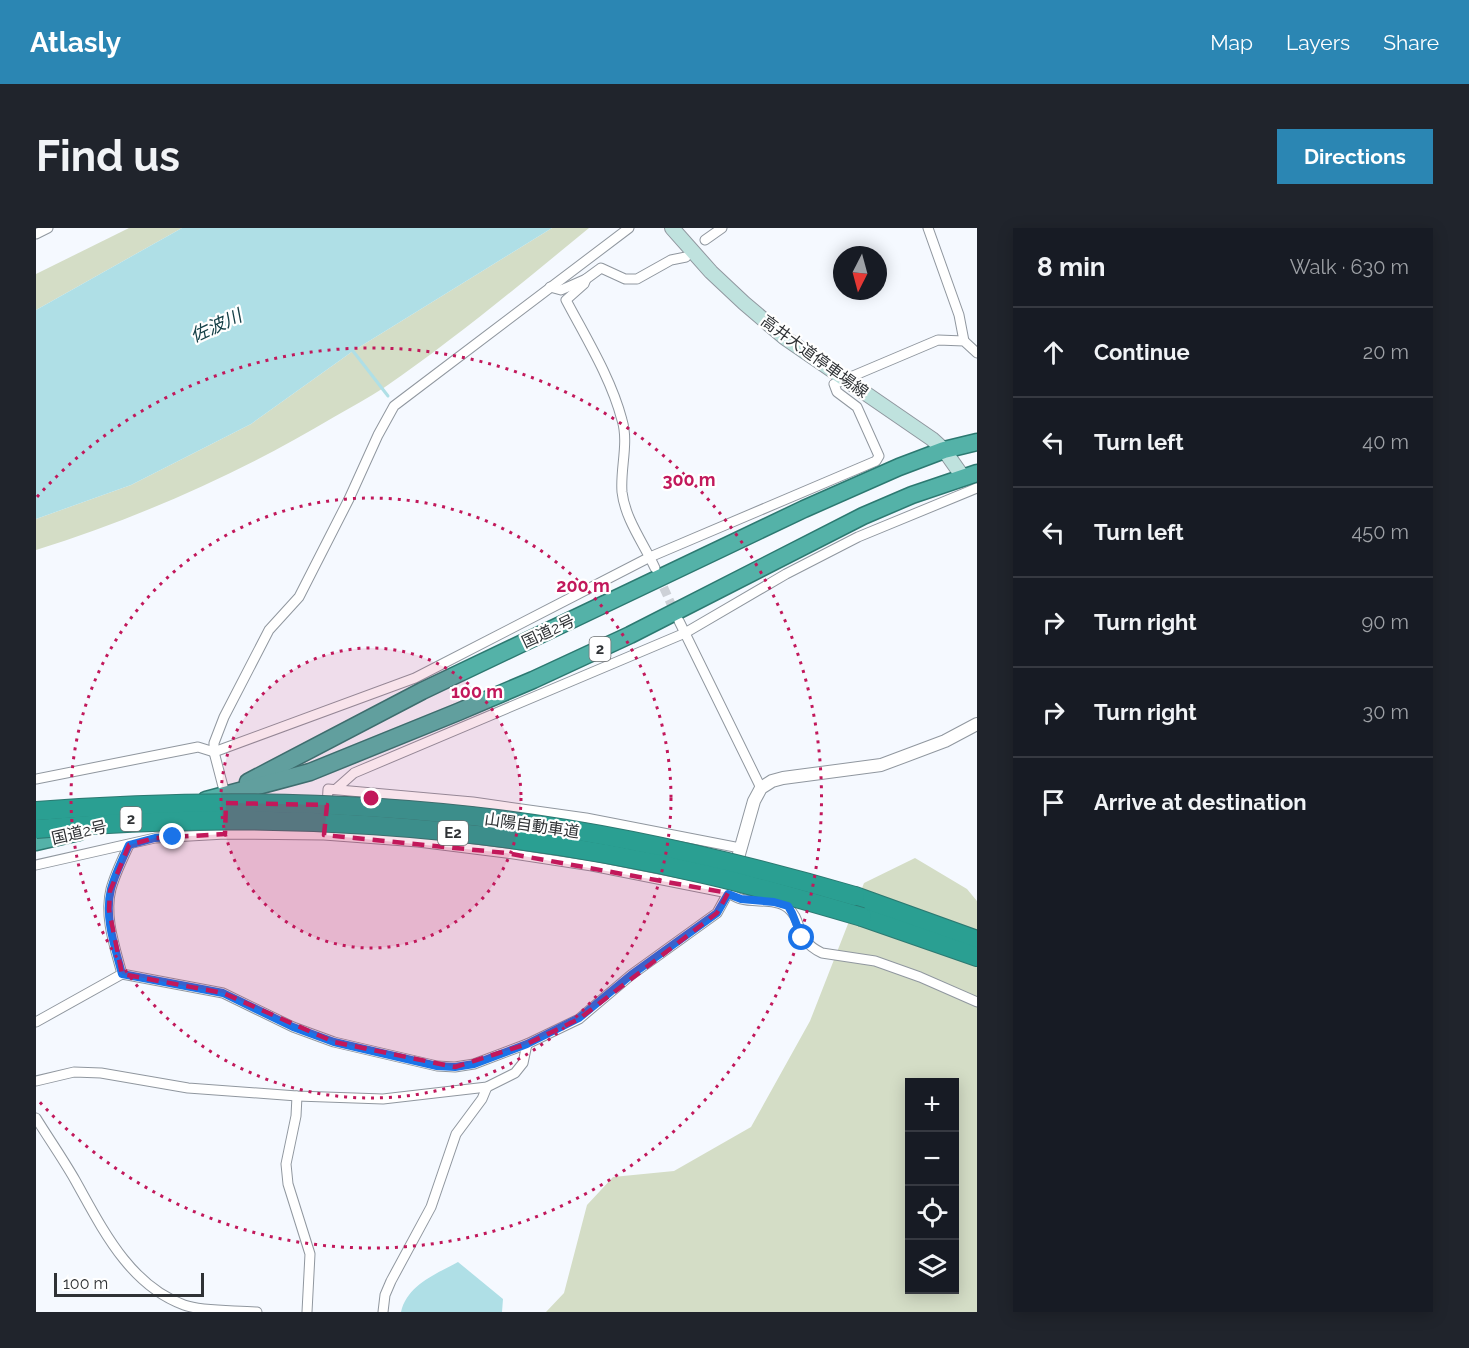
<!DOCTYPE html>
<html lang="en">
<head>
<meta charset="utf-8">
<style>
	body { margin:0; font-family:Raleway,"Noto Sans JP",sans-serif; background:#20242c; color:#f1f3f6 }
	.controls { position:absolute; right:18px; bottom:18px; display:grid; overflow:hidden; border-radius:0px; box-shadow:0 3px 15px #0003 }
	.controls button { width:54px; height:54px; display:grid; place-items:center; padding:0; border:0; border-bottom:2px solid #363941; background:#171b24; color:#f1f3f6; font:30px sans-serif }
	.compass { position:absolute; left:797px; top:18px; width:54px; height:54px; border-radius:50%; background:#171b24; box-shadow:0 3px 15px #0003; rotate:186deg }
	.scale { position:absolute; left:18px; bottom:15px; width:150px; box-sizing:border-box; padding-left:6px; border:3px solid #2f3235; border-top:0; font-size:16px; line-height:21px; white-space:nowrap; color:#2f3235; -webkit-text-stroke:4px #fff; paint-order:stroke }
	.stop { position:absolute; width:18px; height:18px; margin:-14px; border:4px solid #1a73e8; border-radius:50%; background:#fff }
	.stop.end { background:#1a73e8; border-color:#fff; box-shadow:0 2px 6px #0008 }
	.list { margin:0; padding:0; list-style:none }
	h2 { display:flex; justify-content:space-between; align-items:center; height:78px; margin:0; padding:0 24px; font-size:26px }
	h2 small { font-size:20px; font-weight:400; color:#9ea1a6 }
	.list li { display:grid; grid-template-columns:39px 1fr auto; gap:18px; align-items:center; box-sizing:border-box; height:90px; padding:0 24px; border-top:2px solid #363941 }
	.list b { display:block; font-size:22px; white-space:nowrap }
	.list em { font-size:20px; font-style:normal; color:#9ea1a6 }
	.icon { flex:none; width:33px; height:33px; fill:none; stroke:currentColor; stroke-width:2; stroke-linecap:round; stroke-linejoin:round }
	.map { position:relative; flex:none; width:941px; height:1084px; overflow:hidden; border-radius:0px }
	header { display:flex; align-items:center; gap:36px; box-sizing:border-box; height:84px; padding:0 30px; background:#2b86b3; color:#fff }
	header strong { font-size:28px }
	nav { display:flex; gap:33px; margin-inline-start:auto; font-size:21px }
	.intro { display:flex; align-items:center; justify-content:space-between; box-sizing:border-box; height:144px; padding:0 36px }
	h1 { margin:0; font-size:42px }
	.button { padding:15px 27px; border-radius:0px; background:#2b86b3; color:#fff; font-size:21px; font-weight:700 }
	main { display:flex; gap:36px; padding:0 36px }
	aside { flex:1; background:#171b24; border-radius:0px; box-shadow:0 3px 15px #0003 }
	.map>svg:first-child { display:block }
	.green { fill:#d4ddc6; fill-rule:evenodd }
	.water { fill:#afdfe6 }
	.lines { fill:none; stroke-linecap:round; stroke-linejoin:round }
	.stream { stroke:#afdfe6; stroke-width:3 }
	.minor-tunnel { stroke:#cdd1d7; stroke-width:9; stroke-dasharray:9 4.5; stroke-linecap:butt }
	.minor-casing { stroke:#90979f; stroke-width:11 }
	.tertiary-casing { stroke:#90979f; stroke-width:14 }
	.secondary-casing { stroke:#90979f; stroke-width:16 }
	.trunk-casing { stroke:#2c7971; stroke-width:19 }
	.motorway-casing { stroke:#2c7971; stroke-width:20 }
	.minor { stroke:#fff; stroke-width:9 }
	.tertiary { stroke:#fff; stroke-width:12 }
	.secondary { stroke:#bfe2de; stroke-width:14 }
	.trunk { stroke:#54b2a8; stroke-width:16 }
	.motorway { stroke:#2a9f92; stroke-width:18 }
	.motorway-bridge-casing { stroke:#2c7971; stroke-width:20; stroke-linecap:butt }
	.motorway-bridge { stroke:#2a9f92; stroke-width:18 }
	.route { stroke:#1a73e8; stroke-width:8 }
	.marked { fill:#c2185b; fill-opacity:0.2; stroke:#c2185b; stroke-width:4.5; stroke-dasharray:12 8; stroke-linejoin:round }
	.ring { fill:none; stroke:#c2185b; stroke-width:3; stroke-dasharray:3 6 }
	.labels { text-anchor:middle; stroke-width:4.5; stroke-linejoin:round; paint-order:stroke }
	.shield { fill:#fff; stroke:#6d7072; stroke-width:1.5 }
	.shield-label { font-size:15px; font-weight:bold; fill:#2f3235 }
	.street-label { font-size:16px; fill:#2f3235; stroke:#fff }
	.water-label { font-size:18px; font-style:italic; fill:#154047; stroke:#fff }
	.centre { fill:#c2185b; stroke:#fff; stroke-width:3 }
	.ring-label { font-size:18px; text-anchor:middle; font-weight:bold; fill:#c2185b; stroke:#fff; stroke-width:4.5; stroke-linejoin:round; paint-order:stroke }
</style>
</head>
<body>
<header>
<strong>Atlasly</strong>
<nav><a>Map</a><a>Layers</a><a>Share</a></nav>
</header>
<div class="intro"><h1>Find us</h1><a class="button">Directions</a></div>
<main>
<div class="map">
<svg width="941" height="1084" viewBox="0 0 941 1084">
	<rect width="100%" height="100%" fill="#f5f9ff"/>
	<g class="green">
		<path d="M93 0H146L0 82V46Z"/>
		<path d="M516 0H553C486 55 420 110 349 159 332 170 315 179 298 189 204 245 105 289 0 322V291L95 257 215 196 317 123Z"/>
		<path d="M879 630 931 661 941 673V1084H510L528 1065 551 977 577 949 638 943 715 899 774 793 828 655ZM874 854H918V1062H874Z"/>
	</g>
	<g class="water">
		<path d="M146 0H516L317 123 215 196 95 257 0 291V82Z"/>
		<path d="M422 1034 467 1071 466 1084H365C371 1057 400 1046 422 1034Z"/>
	</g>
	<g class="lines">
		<path class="stream" d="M317 123 352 168"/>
		<path class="minor-tunnel" d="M622 347 640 387"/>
		<defs>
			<g id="minor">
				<path d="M892 0 923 87 928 113"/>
				<path d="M0 6 12 0"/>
				<path d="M669 12 686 0"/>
				<path d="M550 51 548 56 530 72C550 110 575 150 586 192 593 215 584 241 586 264 589 291 608 316 619 340"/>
				<path d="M514 59 525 62 550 51 565 40 589 51H601L635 32 650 29"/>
				<path d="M643 393 725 560"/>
				<path d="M0 551 162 519 178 524 379 450 614 329 840 233 843 228 821 179 801 164 798 156 902 112 928 113 941 125"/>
				<path d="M300 561 318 545 649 405 750 346 822 309 941 260"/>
				<path d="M190 570 178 524V515L188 489 233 402 263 369 313 271 342 207 358 178 593 0"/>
				<path d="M291 579 292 561 437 574 550 590 704 620"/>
				<path d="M0 637 119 610 189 606 288 607 382 614 470 625 556 638 692 665C696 667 701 670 705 671 719 675 740 670 752 680 768 693 757 711 786 725L839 733 884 749 941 774"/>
				<path d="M86 746C79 719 68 689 75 661 79 646 86 632 93 617"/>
				<path d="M0 794 86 746 187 765 257 799 298 814 401 838 419 839 438 836 491 816 543 791 595 747 681 685 692 665"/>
				<path d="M0 853 38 844 65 845 152 860 261 868 347 871 451 859 479 845 487 835 491 816"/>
				<path d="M261 868 260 888 250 936 252 956 274 1026 271 1084"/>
				<path d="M0 890C13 911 27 931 39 952 66 1000 93 1057 148 1077 168 1084 199 1082 221 1084"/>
				<path d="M347 1084 349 1067 355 1053 395 979 420 906 446 871 451 859"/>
			</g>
			<path id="tertiary" d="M692 665 718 573 725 560 736 553 747 550 845 537 909 513 941 496"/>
			<path id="secondary" d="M636 0 675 44 708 75 749 110 896 211 908 222 927 249"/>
			<g id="trunk">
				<path d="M212 554 386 463 768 281 863 239 908 222 941 214"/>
				<path d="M170 572 274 544 422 484 497 452 594 407 827 288 876 267 941 245"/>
				<path d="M0 614 43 604"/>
			</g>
			<g id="motorway">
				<path d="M819 668 941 712"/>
				<path d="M826 689 941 729"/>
			</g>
		</defs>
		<use href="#minor" class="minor-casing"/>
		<use href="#tertiary" class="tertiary-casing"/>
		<use href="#secondary" class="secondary-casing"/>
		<use href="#trunk" class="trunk-casing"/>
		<use href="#motorway" class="motorway-casing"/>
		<use href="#minor" class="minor"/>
		<use href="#tertiary" class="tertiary"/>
		<use href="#secondary" class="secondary"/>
		<use href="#trunk" class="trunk"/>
		<use href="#motorway" class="motorway"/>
		<defs>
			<g id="motorway-bridge">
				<path d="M0 583C154 571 308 572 461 591 582 606 702 634 819 668"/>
				<path d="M0 601C224 581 453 596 672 647 724 659 775 674 826 689"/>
			</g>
		</defs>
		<use href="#motorway-bridge" class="motorway-bridge-casing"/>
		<use href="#motorway-bridge" class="motorway-bridge"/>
	</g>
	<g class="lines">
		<path class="route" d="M137 609 119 610 93 617C86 632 79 646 75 661 68 689 79 719 86 746L187 765 257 799 298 814 401 838 419 839 438 836 491 816 543 790 595 747 681 685 692 666 705 671 738 674 752 678 756 685 766 710"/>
	</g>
	<path class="marked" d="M190 575 291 577 288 607 470 625 692 665 681 685 543 791 491 816 419 839 298 814 187 765 86 746 73 682 74 663 93 617 119 610 189 606Z"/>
	<circle cx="335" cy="570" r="150" fill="#c2185b" fill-opacity=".12"/>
	<g class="ring">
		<circle cx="335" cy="570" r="150"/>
		<circle cx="335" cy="570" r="300"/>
		<path d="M1 269A450 450 0 1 1 1 871"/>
	</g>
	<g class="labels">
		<g class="shield">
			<rect x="553.5" y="409" width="21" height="24" rx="4.5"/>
			<rect x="84.5" y="579" width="21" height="24" rx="4.5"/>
			<rect x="402" y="593" width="30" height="24" rx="4.5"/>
		</g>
		<g class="shield-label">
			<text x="564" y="426">2</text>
			<text x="95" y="596">2</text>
			<text x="417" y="610">E2</text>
		</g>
		<g class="street-label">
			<text transform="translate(779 128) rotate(36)" y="6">高井大道停車場線</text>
			<text transform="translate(512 403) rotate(-25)" y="6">国道2号</text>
			<text transform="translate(496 597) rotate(8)" y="6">山陽自動車道</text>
			<text transform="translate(43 604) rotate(-13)" y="6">国道2号</text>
		</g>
		<g class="water-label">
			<text transform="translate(180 98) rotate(-25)" y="6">佐波川</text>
		</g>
	</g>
	<circle cx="335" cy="570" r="9" class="centre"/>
	<g class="ring-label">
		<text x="653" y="258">300 m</text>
		<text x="547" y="364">200 m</text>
		<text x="441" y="470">100 m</text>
	</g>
</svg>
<div class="controls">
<button>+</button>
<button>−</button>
<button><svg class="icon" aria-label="locate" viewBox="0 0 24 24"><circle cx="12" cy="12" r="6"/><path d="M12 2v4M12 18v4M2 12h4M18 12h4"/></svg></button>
<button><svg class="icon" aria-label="layers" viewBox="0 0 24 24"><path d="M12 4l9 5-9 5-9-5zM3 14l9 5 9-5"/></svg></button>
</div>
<svg class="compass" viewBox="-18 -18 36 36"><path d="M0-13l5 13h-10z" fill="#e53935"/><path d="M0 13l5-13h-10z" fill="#9ea1a6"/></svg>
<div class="scale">100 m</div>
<div class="stop" style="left:766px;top:710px"></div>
<div class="stop end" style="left:137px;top:609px"></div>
</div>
<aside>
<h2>8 min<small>Walk · 630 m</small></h2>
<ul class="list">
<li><svg class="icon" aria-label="ahead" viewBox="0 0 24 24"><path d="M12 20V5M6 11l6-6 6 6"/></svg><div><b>Continue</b></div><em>20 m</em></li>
<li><svg class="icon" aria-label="left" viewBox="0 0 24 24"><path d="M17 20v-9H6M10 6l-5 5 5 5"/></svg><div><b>Turn left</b></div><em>40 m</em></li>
<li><svg class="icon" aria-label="left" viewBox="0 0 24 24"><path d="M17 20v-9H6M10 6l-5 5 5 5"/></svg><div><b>Turn left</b></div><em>450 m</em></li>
<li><svg class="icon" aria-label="right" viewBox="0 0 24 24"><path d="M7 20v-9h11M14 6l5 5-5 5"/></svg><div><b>Turn right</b></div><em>90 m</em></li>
<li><svg class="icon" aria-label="right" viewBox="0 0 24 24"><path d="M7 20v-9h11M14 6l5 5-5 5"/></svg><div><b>Turn right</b></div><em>30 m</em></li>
<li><svg class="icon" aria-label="arrive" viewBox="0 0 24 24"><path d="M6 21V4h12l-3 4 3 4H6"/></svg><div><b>Arrive at destination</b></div></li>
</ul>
</aside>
</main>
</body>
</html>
